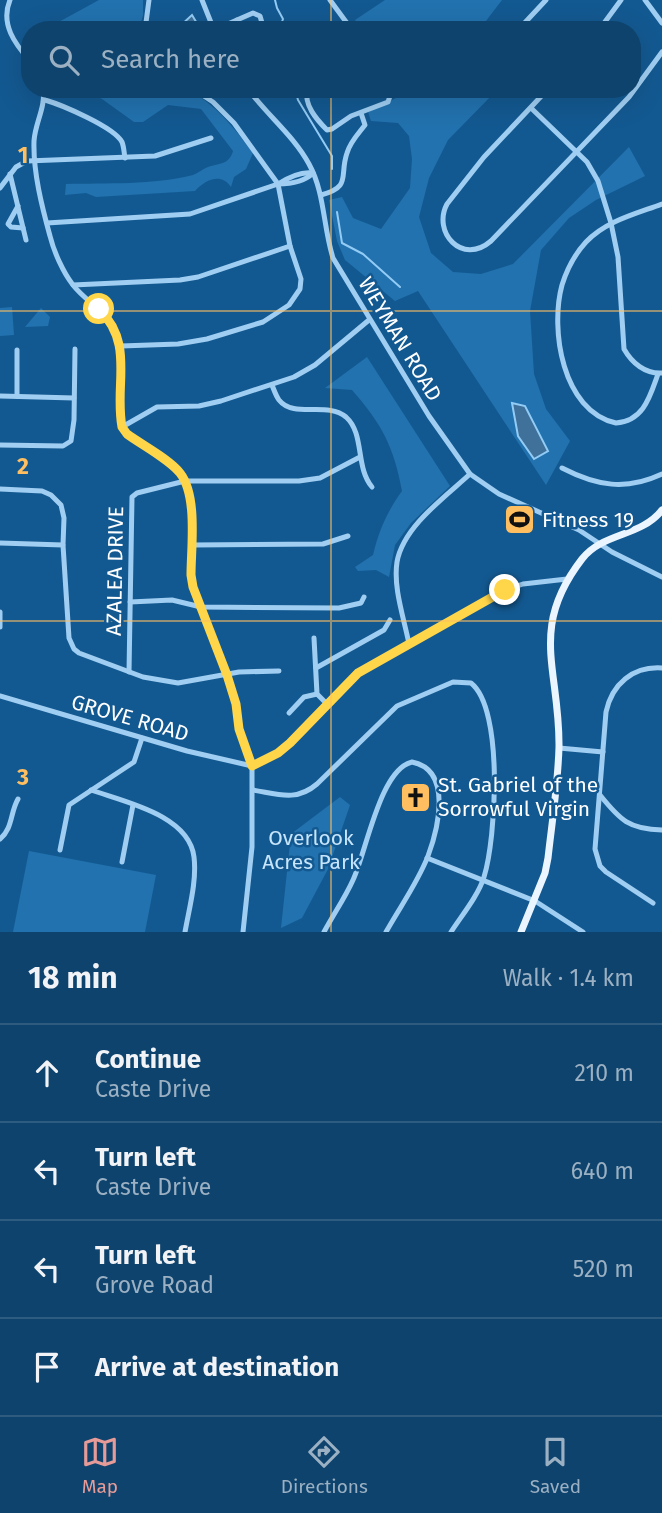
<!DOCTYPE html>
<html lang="en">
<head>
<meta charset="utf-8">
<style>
	body { margin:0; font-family:"Fira Sans",sans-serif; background:#174a72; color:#f1f3f6 }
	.stop { position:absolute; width:21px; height:21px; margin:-16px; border:5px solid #ffd54a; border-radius:50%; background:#fff }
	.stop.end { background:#ffd54a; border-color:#fff; box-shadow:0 2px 7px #0008 }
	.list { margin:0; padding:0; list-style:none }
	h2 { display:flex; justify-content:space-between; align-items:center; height:91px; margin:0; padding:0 28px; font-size:30px }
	h2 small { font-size:23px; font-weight:400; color:#9bb0c2 }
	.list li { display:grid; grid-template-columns:46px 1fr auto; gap:21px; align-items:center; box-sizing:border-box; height:98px; padding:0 28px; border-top:2px solid #2e5c80 }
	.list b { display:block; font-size:26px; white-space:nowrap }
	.list p { margin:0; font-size:23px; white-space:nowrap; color:#9bb0c2 }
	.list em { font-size:23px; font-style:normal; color:#9bb0c2 }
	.icon { flex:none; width:38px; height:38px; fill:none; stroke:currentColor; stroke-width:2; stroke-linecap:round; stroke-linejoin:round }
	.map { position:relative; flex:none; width:662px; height:932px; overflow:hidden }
	.search { position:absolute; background:#0e436d; box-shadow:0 7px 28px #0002; left:21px; right:21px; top:21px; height:77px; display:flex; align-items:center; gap:18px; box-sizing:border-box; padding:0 24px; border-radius:28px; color:#9bb0c2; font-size:26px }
	.sheet { height:483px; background:#0e436d }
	nav { display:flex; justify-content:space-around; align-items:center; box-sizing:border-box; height:98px; border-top:2px solid #2e5c80; background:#0e436d; font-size:19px; color:#9bb0c2 }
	nav a { display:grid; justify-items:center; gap:4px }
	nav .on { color:#e69b98 }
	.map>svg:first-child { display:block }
	.green { fill:#2272af }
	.water { fill:#3f719a; stroke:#92cbf5; stroke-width:2 }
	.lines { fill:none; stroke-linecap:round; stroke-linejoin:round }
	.stream { stroke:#92cbf5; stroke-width:2 }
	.minor { stroke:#a0cef2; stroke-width:5 }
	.major { stroke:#eaf5ff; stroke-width:7 }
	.route { stroke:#ffd54a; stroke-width:9 }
	.grid { fill:none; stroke:#ffbf60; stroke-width:2; stroke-opacity:0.55 }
	.labels { text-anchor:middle; stroke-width:5; stroke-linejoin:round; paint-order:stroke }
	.street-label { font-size:21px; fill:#fff; stroke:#135991 }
	.poi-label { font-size:21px; fill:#fff; stroke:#135991; text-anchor:start }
	.park-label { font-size:21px; fill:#c7e5fc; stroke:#135991 }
	.grid-label { font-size:23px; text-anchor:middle; font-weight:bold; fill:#ffbf60; stroke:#135991; stroke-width:5; stroke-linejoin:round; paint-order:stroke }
</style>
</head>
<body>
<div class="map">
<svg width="662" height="932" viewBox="0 0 662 932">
	<rect width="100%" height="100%" fill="#135991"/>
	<g class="green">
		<path d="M99 0H143V15L139 30H44Z"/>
		<path d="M385 0H502L479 30H364L355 20Z"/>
		<path d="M82 89H186C215 103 235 129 253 153L246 169 234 177 231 187C221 172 205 180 195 191L96 197 86 193 65 195 66 184C106 183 154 185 193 175 198 173 203 169 208 167 220 163 229 165 233 151L201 109 168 105 143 122H134L102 99Z"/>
		<path d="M402 89H498L448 140 429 178 419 217 431 253 453 272 481 274 513 264 629 147 645 176 596 200 569 218 541 250 530 311 534 374 546 409 570 441 546 485 418 291 395 301 345 260 337 241 329 200 342 197 353 218 381 229 410 188 412 159 409 136 398 123 371 121 368 112 404 94Z"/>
		<path d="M12 307 14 335 0 336V308Z"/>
		<path d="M41 308 50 317 48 326 25 327Z"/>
		<path d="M367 357 450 486 411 523 395 545 389 577 376 570 358 571 355 567 373 555C379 530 387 512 402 491 394 447 382 424 352 390L325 388Z"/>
		<path d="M340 797 350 805 328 869 302 918 281 928 291 834Z"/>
		<path d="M29 851 156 875 145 932H13Z"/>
	</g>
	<g class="water">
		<path d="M192 15 201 30H179V27Z"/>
		<path d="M512 403 525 406 548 451 534 459 518 436Z"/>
	</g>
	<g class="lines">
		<g class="stream">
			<path d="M275 0 277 8 283 19 279 30"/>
			<path d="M295 89 298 100 332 156V169"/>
			<path d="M337 212 342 243 363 254 400 287"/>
		</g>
		<g class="minor">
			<path d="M10 0C0 24 15 44 30 61"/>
			<path d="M202 0 214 30"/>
			<path d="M330 0 352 30"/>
			<path d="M645 0 662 23"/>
			<path d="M237 20 242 30"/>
			<path d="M145 30 149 0"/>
			<path d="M214 30 253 13 260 16 264 30"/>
			<path d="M518 30 546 0"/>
			<path d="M599 30 621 0"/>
			<path d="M43 89C46 107 35 123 34 141 33 172 42 207 50 236 54 252 63 272 73 285 86 302 107 311 116 332 126 354 120 392 120 417L122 427 127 434 179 471 185 481 191 500V575L193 587 227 675 236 704 239 729 252 766V847L243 932"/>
			<path d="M248 89C267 115 294 136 309 164 325 193 323 227 333 258L429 416 470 474 499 494 579 530 612 552 662 577"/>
			<path d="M307 89C304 105 316 119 327 130L332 129 351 116 388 102 390 96 388 89"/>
			<path d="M548 89 484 157 447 204C432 232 462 266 491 241L629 97 662 52"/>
			<path d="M45 100C62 105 114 127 122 142 124 147 124 153 125 158"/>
			<path d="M531 108 587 162 598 181 611 223 618 257 624 349C632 363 645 374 662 373"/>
			<path d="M10 174 26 240"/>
			<path d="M278 184C291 184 304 182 313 173"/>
			<path d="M0 188 16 167 27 161 155 156 211 138"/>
			<path d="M321 195C352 187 339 176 347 153 350 142 358 134 365 125L361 113"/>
			<path d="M18 206 8 224 11 227 23 228"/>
			<path d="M47 223 190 214 278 184C289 177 301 171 313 173"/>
			<path d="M73 285 180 280 198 277 290 246"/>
			<path d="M121 346 178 344 207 339 263 322 289 305 300 289 301 279 290 246 278 184 234 123 213 102 193 89"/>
			<path d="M658 374C650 396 644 421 616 423 562 411 550 329 562 285 567 269 575 254 586 242 606 221 635 214 662 204"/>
			<path d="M272 385C274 390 276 396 279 400 294 419 327 401 346 417 365 434 355 467 372 487"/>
			<path d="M0 396 74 398"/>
			<path d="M17 396V350"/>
			<path d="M122 427 157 407 199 406 221 401 294 377 315 365 369 320"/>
			<path d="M0 445 63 446 71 441 74 420 75 349"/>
			<path d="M562 468C597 486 626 491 662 474"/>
			<path d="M0 489 42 491 51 495 61 505 64 518 63 545 69 638 74 649 79 653 143 677 178 683 239 672 279 671"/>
			<path d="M0 543 63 545"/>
			<path d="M192 545 323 544 348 536"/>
			<path d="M130 602 172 600 201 607 339 608 361 603 364 597"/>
			<path d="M0 612V627"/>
			<path d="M314 638 317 694 327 704"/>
			<path d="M409 644C404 618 393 588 397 562 403 527 445 497 470 474"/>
			<path d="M316 668 384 630 390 620"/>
			<path d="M129 672 132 497 137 493 185 481H299L320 478 360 457"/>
			<path d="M0 696 187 751 252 766 277 753 290 743 358 673 505 590 523 584 567 579"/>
			<path d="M289 713 304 697 317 694"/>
			<path d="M559 748 603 752"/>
			<path d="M91 790C125 802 189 815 194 857 197 881 189 909 185 932"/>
			<path d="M253 790C278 794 296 802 317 784L397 706 453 682 471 683C504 709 496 839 484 877 478 896 462 915 451 932"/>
			<path d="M600 795C620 820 629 829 662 830"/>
			<path d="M0 839C13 828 10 813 18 799"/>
			<path d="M60 850 69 805 134 762 142 738"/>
			<path d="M427 858 535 901 583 932"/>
			<path d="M122 862 133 805"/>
			<path d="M653 903 606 872 600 866 595 849 606 712C612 684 633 666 662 668"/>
			<path d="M324 932C333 915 345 898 353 880 366 853 380 769 412 762 453 770 438 829 428 856 418 882 400 907 386 932"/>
		</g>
		<path class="major" d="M521 932 545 873 548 858C552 822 558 784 559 747 560 669 528 629 582 559 603 532 641 537 662 510"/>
	</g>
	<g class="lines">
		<path class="route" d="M99 309C135 344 114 384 122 427L127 434C142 445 169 459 180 473 198 496 191 548 191 575L193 587 227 675 236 704 239 729 252 766 278 753 290 743 358 673 505 590"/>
	</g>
	<path class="grid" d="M331 0V30M331 89V932M0 311H662M0 621H662"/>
	<defs>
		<symbol id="stadium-square" viewBox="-11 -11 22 22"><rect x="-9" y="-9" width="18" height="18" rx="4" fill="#ffbf60" stroke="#135991"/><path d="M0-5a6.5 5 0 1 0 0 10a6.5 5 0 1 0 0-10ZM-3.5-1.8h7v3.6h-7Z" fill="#111"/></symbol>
		<symbol id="church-square" viewBox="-11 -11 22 22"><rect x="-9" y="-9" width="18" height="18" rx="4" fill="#ffbf60" stroke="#135991"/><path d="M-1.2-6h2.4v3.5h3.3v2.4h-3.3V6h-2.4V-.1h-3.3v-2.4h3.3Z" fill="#111"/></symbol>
	</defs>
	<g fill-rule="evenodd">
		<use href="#stadium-square" x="502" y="502" width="35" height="35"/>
		<use href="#church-square" x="398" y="780" width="35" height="35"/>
	</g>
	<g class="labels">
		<g class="street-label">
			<text transform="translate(400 339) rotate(59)" y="7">WEYMAN ROAD</text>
			<text transform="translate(115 571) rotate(-89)" y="7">AZALEA DRIVE</text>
			<text transform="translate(130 718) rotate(16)" y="7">GROVE ROAD</text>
		</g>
		<g class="poi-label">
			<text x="542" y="527">Fitness 19</text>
			<text x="438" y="792">St. Gabriel of the<tspan x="438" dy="24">Sorrowful Virgin</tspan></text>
		</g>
		<g class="park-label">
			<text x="311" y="845">Overlook<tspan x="311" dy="24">Acres Park</tspan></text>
		</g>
	</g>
	<g class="grid-label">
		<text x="23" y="163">1</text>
		<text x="23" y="474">2</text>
		<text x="23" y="785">3</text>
	</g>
</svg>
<div class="stop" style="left:99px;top:309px"></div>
<div class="stop end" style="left:505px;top:590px"></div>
<div class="search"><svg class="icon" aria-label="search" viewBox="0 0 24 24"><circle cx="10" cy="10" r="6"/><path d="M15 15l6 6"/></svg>Search here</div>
</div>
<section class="sheet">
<h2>18 min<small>Walk · 1.4 km</small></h2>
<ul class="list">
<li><svg class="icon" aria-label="ahead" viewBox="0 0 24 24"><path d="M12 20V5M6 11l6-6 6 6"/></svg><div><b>Continue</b><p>Caste Drive</p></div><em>210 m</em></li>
<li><svg class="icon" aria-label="left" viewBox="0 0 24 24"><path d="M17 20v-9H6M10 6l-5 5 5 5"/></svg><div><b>Turn left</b><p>Caste Drive</p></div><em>640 m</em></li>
<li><svg class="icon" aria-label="left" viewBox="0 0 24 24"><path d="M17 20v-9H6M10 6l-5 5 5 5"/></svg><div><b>Turn left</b><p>Grove Road</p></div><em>520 m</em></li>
<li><svg class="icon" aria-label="arrive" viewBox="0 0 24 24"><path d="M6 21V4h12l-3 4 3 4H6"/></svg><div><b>Arrive at destination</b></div></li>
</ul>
</section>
<nav>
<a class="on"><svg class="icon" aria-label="map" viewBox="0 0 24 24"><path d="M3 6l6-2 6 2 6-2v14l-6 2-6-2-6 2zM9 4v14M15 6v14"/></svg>Map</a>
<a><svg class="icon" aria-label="directions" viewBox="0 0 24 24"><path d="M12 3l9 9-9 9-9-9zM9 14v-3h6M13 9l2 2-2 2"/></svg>Directions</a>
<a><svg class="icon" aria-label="saved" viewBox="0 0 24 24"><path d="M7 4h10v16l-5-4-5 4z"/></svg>Saved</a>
</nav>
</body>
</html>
